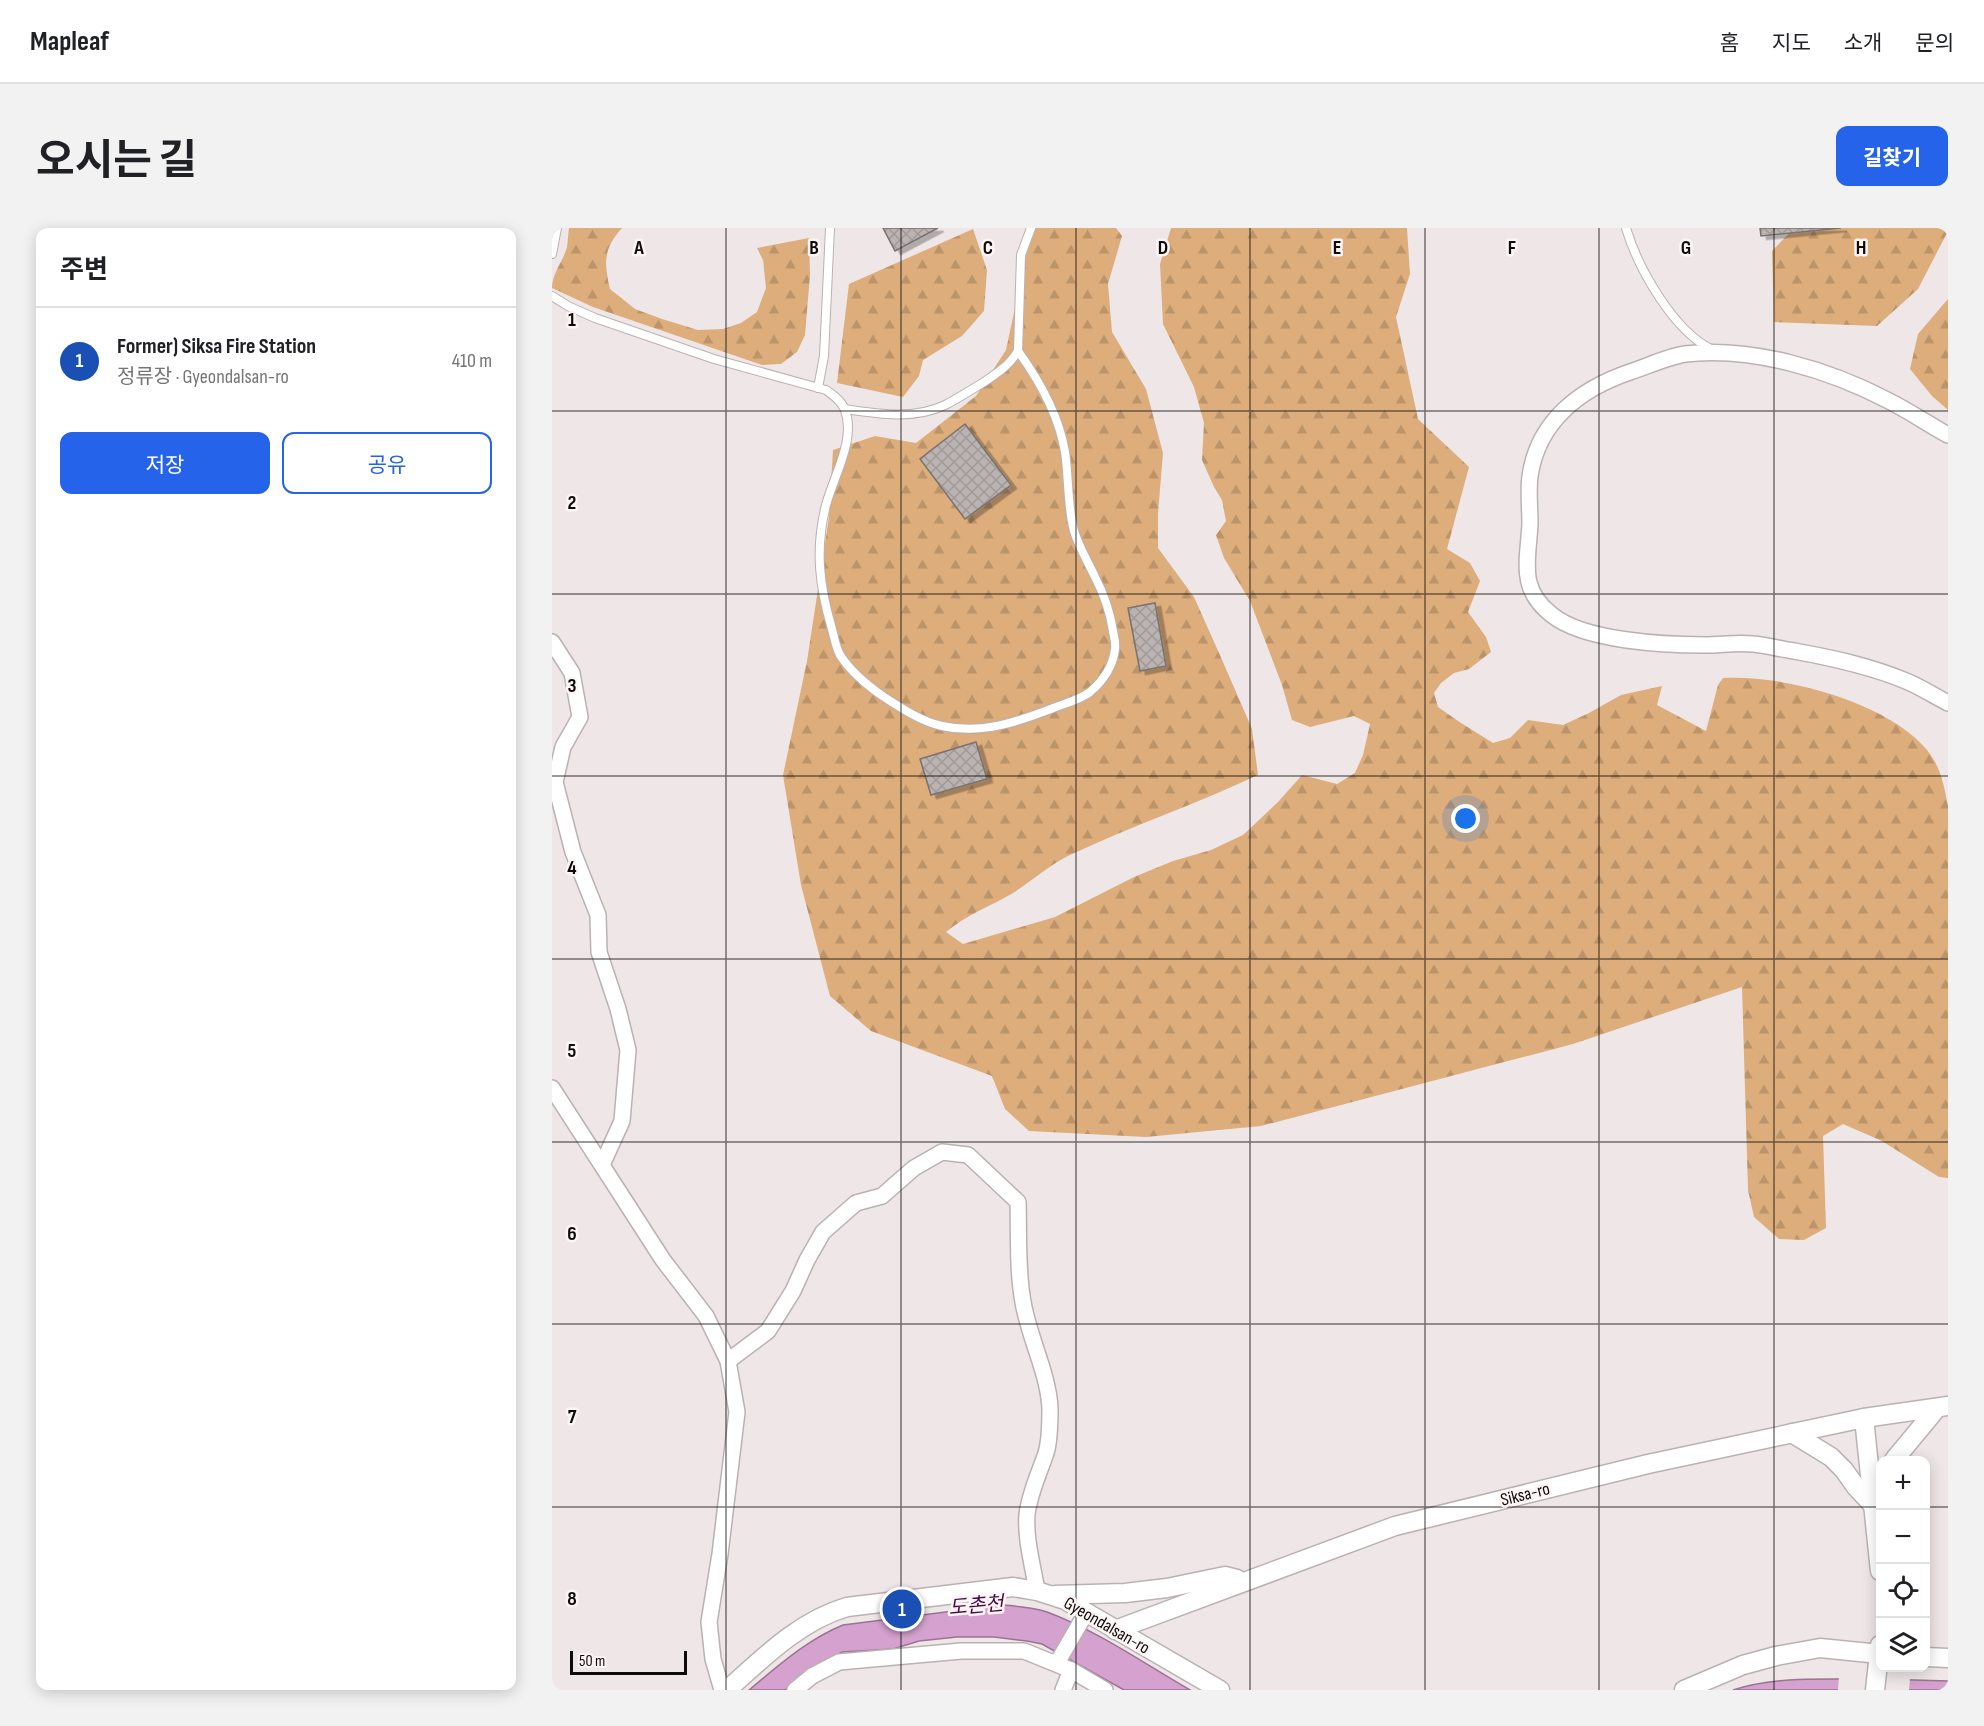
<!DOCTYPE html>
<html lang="ko">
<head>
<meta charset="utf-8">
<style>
	body { margin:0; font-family:"Sofia Sans Condensed","Noto Sans KR",sans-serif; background:#f2f2f2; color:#202124 }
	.controls { position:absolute; right:18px; bottom:18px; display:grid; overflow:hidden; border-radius:12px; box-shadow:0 3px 15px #0003 }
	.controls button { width:54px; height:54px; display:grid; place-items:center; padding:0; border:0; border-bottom:2px solid #e0e0e0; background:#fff; color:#202124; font:30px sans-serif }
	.scale { position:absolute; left:18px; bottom:15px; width:117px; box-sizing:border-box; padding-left:6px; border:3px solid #0d0b0b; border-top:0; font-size:16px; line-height:21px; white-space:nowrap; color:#0d0b0b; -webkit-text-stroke:4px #fdf5f4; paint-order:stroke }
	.you { position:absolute; left:914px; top:591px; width:21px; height:21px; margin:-15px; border:4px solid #fff; border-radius:50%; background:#1a73e8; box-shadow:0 0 0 9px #1a73e833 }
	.badge { display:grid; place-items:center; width:39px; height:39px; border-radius:50%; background:#2563eb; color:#fff; font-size:20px; font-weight:700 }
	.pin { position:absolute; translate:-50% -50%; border:3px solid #fff; box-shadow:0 2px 6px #0006 }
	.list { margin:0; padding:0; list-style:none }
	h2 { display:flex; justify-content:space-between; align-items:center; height:78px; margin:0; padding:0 24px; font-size:26px }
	h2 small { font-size:20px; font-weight:400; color:#757577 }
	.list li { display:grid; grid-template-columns:39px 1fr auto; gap:18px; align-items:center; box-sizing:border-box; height:108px; padding:0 24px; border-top:2px solid #e0e0e0 }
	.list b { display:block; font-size:22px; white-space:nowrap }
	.list p { margin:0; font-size:20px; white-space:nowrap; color:#757577 }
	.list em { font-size:20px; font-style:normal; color:#757577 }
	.actions { display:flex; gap:12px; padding:18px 24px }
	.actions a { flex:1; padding:14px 0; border:2px solid #2563eb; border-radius:12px; text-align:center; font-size:21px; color:#2563eb }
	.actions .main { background:#2563eb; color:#fff }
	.icon { flex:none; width:33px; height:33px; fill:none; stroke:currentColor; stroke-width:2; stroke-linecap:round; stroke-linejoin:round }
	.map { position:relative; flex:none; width:1396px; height:1462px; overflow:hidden; border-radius:12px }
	header { display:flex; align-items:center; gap:36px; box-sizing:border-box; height:84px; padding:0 30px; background:#fff; border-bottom:2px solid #e0e0e0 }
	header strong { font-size:28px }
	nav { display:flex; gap:33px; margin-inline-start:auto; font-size:21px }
	.intro { display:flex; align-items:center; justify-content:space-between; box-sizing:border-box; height:144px; padding:0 36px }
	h1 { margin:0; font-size:42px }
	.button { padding:15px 27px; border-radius:12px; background:#2563eb; color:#fff; font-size:21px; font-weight:700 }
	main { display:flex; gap:36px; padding:0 36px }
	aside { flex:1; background:#fff; border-radius:12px; box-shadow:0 3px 15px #0003 }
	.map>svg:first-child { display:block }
	.forest { fill:url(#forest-firs) }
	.water { fill:#d5a1ce; stroke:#997494; stroke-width:1.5 }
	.pier { fill:#efe7e7 }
	.building { fill:url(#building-cross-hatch); stroke:#78726f; stroke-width:1.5; filter:url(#shadow) }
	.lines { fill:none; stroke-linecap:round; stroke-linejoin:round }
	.service-casing { stroke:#bab2b2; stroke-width:10 }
	.minor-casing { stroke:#bab2b2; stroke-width:18 }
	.tertiary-casing { stroke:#bab2b2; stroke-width:21 }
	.service { stroke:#fff; stroke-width:8 }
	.minor { stroke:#fff; stroke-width:15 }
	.tertiary { stroke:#fff; stroke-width:18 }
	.grid { fill:none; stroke:#0d0b0b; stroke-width:1.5; stroke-opacity:0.55 }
	.labels { text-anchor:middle; stroke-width:5; stroke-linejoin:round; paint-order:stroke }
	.street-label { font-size:18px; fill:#0d0b0b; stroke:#fdf5f4 }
	.water-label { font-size:20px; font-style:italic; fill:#4a0b45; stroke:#fdf5f4 }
	.grid-label { font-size:20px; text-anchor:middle; font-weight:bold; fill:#0d0b0b; stroke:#fdf5f4; stroke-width:5; stroke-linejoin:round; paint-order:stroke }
</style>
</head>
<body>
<header>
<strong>Mapleaf</strong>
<nav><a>홈</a><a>지도</a><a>소개</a><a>문의</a></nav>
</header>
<div class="intro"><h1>오시는 길</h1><a class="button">길찾기</a></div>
<main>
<aside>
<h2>주변<small></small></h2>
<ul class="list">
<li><span class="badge" style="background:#1a4fb4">1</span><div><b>Former) Siksa Fire Station</b><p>정류장 · Gyeondalsan-ro</p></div><em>410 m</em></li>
</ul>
<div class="actions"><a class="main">저장</a><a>공유</a></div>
</aside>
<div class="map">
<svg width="1396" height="1462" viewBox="0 0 1396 1462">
	<defs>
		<pattern id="forest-firs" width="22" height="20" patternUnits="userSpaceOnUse" patternTransform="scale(1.5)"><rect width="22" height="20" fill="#ddad7b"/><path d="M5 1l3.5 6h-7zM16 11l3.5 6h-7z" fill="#bc9469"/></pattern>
		<pattern id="building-cross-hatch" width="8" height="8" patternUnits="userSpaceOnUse" patternTransform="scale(1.5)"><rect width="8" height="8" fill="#bab3b1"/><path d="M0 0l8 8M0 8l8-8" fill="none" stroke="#9f9997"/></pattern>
		<filter id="shadow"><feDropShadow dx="5.5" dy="3.5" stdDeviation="0" flood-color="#0004"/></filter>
	</defs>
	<rect width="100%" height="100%" fill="#efe7e7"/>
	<g class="forest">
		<path d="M17 0H70C51 21 52 35 58 61L83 81 110 91 146 102 171 101 189 95 205 84 214 60 211 32 205 20 257 10 258 47 253 107 245 124 229 136 210 137 41 79 0 60C0 45 11 34 15 19 16 13 16 6 17 0Z"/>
		<path d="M484 0H564L570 8 556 56 560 104 594 161 611 225 606 286V320L642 369 671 434 700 501 706 547C644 576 580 598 518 627 497 637 480 653 461 665 439 678 414 687 394 704L411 716 503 689 582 649 621 633 659 622 691 607 726 574 750 547 785 556 803 545 811 527 818 496 802 488 758 499 740 492 730 457 698 373 672 330 664 307 674 293 670 272 662 259 650 232 652 195 642 159 611 96 608 36 619 0H855L858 46 844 89 866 191 917 239 895 321 918 335 928 353 916 384 934 409 939 424 917 441 902 445 889 455 882 465 886 479 906 493 941 515 958 510 976 492 1011 497 1037 485 1069 467 1110 458 1105 477 1154 503 1166 457 1171 450C1231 446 1337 475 1375 522 1389 539 1392 558 1396 578V950L1387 949 1330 913 1291 896 1271 908 1274 1000 1252 1012 1227 1011 1202 989 1196 962 1190 759 1021 816 709 898 594 909 477 903 453 881 440 848 319 803 278 768 249 657 231 547 255 433 277 289 281 222 323 208 364 215 424 168 454 122 477 14Z"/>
		<path d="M1242 0H1396V3L1366 61 1325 98 1222 94 1220 23Z"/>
		<path d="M421 1 435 42 432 83 410 108 371 132 367 148 351 169 285 155 297 56Z"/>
		<path d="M1396 71V182L1380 168 1358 141 1366 106Z"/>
	</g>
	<g class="water">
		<path d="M449 1377C464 1378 481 1379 495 1384 544 1402 593 1436 638 1462H572L490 1416 475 1413 442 1409H405L367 1413 341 1421 290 1424 256 1443 233 1462H197C226 1438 256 1411 291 1397Z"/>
		<path d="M1329 1451 1396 1453V1462H1181C1228 1447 1280 1452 1329 1451Z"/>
	</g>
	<path class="pier" d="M1287 1449H1326L1358 1450 1357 1462H1286Z"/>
	<g class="building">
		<path d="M331 0H386L343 23Z"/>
		<path d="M1208 0H1289L1209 8Z"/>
		<path d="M413 196 459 257 413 291 368 231Z"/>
		<path d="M603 375 614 438 588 443 576 380Z"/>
		<path d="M424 514 435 551 379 567 368 531Z"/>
	</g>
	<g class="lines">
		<defs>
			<g id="service">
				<path d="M1074 0C1086 40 1121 102 1159 121"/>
				<path d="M0 26 5 0"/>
				<path d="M0 68 16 78 43 90 162 131 274 162C281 167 290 173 293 182 304 212 282 247 274 277 263 320 267 358 280 401 282 409 284 420 288 427 299 444 316 458 332 469 349 480 370 494 390 498 430 507 468 493 504 479 515 475 529 471 538 464 552 452 561 439 563 421 564 415 562 409 561 403 558 384 552 366 543 349 536 334 527 319 522 303 515 277 517 250 513 224 507 188 487 152 466 123"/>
				<path d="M266 160 272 128 278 0"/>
				<path d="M293 181C326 186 362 192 393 177 405 171 417 163 429 156 444 146 457 138 466 123L469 27 479 0"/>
			</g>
			<g id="minor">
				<path d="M1396 207C1376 196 1357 183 1337 173 1278 142 1200 118 1133 126 1115 129 1096 138 1078 144 1028 161 986 193 978 248 976 263 978 280 978 296 976 333 966 361 1000 387 1032 413 1112 417 1153 417 1169 417 1185 414 1201 416 1214 417 1228 421 1242 423 1281 430 1318 438 1354 453 1369 459 1382 468 1396 475"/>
				<path d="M0 414 20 445 28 489 11 519 3 554 21 624 46 687 47 724 66 781 76 822 70 893 50 937"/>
				<path d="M0 860 111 1032 154 1088 176 1133 185 1184 168 1326 157 1394 161 1431 170 1462"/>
				<path d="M176 1133 216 1103 241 1063 255 1032 271 1004 304 975 330 968 362 940 390 924 416 927 466 974C467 1007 465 1042 471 1074 477 1110 496 1144 498 1180 498 1194 498 1212 494 1225 487 1246 478 1264 475 1286 473 1311 481 1338 485 1363"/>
				<path d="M505 1435 534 1385"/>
				<path d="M243 1462 260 1448 287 1434 409 1423H472L519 1442 553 1462"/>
				<path d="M511 1462 519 1442"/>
			</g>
			<g id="tertiary">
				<path d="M1312 1190 1328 1343"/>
				<path d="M1240 1205 1279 1229 1292 1242 1304 1259 1321 1277 1323 1272"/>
				<path d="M1342 1232 1385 1180"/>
				<path d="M503 1367 573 1365 615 1360 673 1348 685 1351"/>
				<path d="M563 1402 843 1298 1096 1236 1312 1190 1396 1178"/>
				<path d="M1374 1429 1396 1430"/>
				<path d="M175 1462C211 1430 247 1393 295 1379L461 1359 485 1363 513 1372 668 1462"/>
				<path d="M1132 1462 1191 1437 1224 1428 1268 1420 1328 1426"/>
				<path d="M1323 1462 1328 1417"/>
			</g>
		</defs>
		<use href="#service" class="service-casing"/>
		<use href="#minor" class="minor-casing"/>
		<use href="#tertiary" class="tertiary-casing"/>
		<use href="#service" class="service"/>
		<use href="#minor" class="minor"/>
		<use href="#tertiary" class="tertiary"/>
	</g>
	<path class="grid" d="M174 0V1462M349 0V1462M524 0V1462M698 0V1462M873 0V1462M1047 0V1462M1222 0V1462M0 183H1396M0 366H1396M0 548H1396M0 731H1396M0 914H1396M0 1096H1396M0 1279H1328M1374 1279H1396"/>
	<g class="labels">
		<g class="street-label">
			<text transform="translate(973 1266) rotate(-14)" y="6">Siksa-ro</text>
			<text transform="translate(555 1397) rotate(30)" y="6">Gyeondalsan-ro</text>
		</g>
		<g class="water-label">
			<text transform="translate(424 1377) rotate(-5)" y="7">도촌천</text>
		</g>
	</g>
	<g class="grid-label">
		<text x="87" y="26">A</text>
		<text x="262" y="26">B</text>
		<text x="436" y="26">C</text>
		<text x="611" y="26">D</text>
		<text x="785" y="26">E</text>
		<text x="960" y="26">F</text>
		<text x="1134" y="26">G</text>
		<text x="1309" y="26">H</text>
		<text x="20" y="98">1</text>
		<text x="20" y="281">2</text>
		<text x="20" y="464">3</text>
		<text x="20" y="646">4</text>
		<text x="20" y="829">5</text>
		<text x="20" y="1012">6</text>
		<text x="20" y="1195">7</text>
		<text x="20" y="1377">8</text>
	</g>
</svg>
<div class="controls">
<button>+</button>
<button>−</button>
<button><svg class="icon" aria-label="locate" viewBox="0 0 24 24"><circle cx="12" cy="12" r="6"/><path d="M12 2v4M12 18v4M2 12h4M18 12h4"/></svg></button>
<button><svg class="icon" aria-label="layers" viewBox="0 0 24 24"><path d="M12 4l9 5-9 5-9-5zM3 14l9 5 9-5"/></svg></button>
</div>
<div class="scale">50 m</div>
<div class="you"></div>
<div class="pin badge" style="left:350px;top:1381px;background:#1a4fb4">1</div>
</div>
</main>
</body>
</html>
